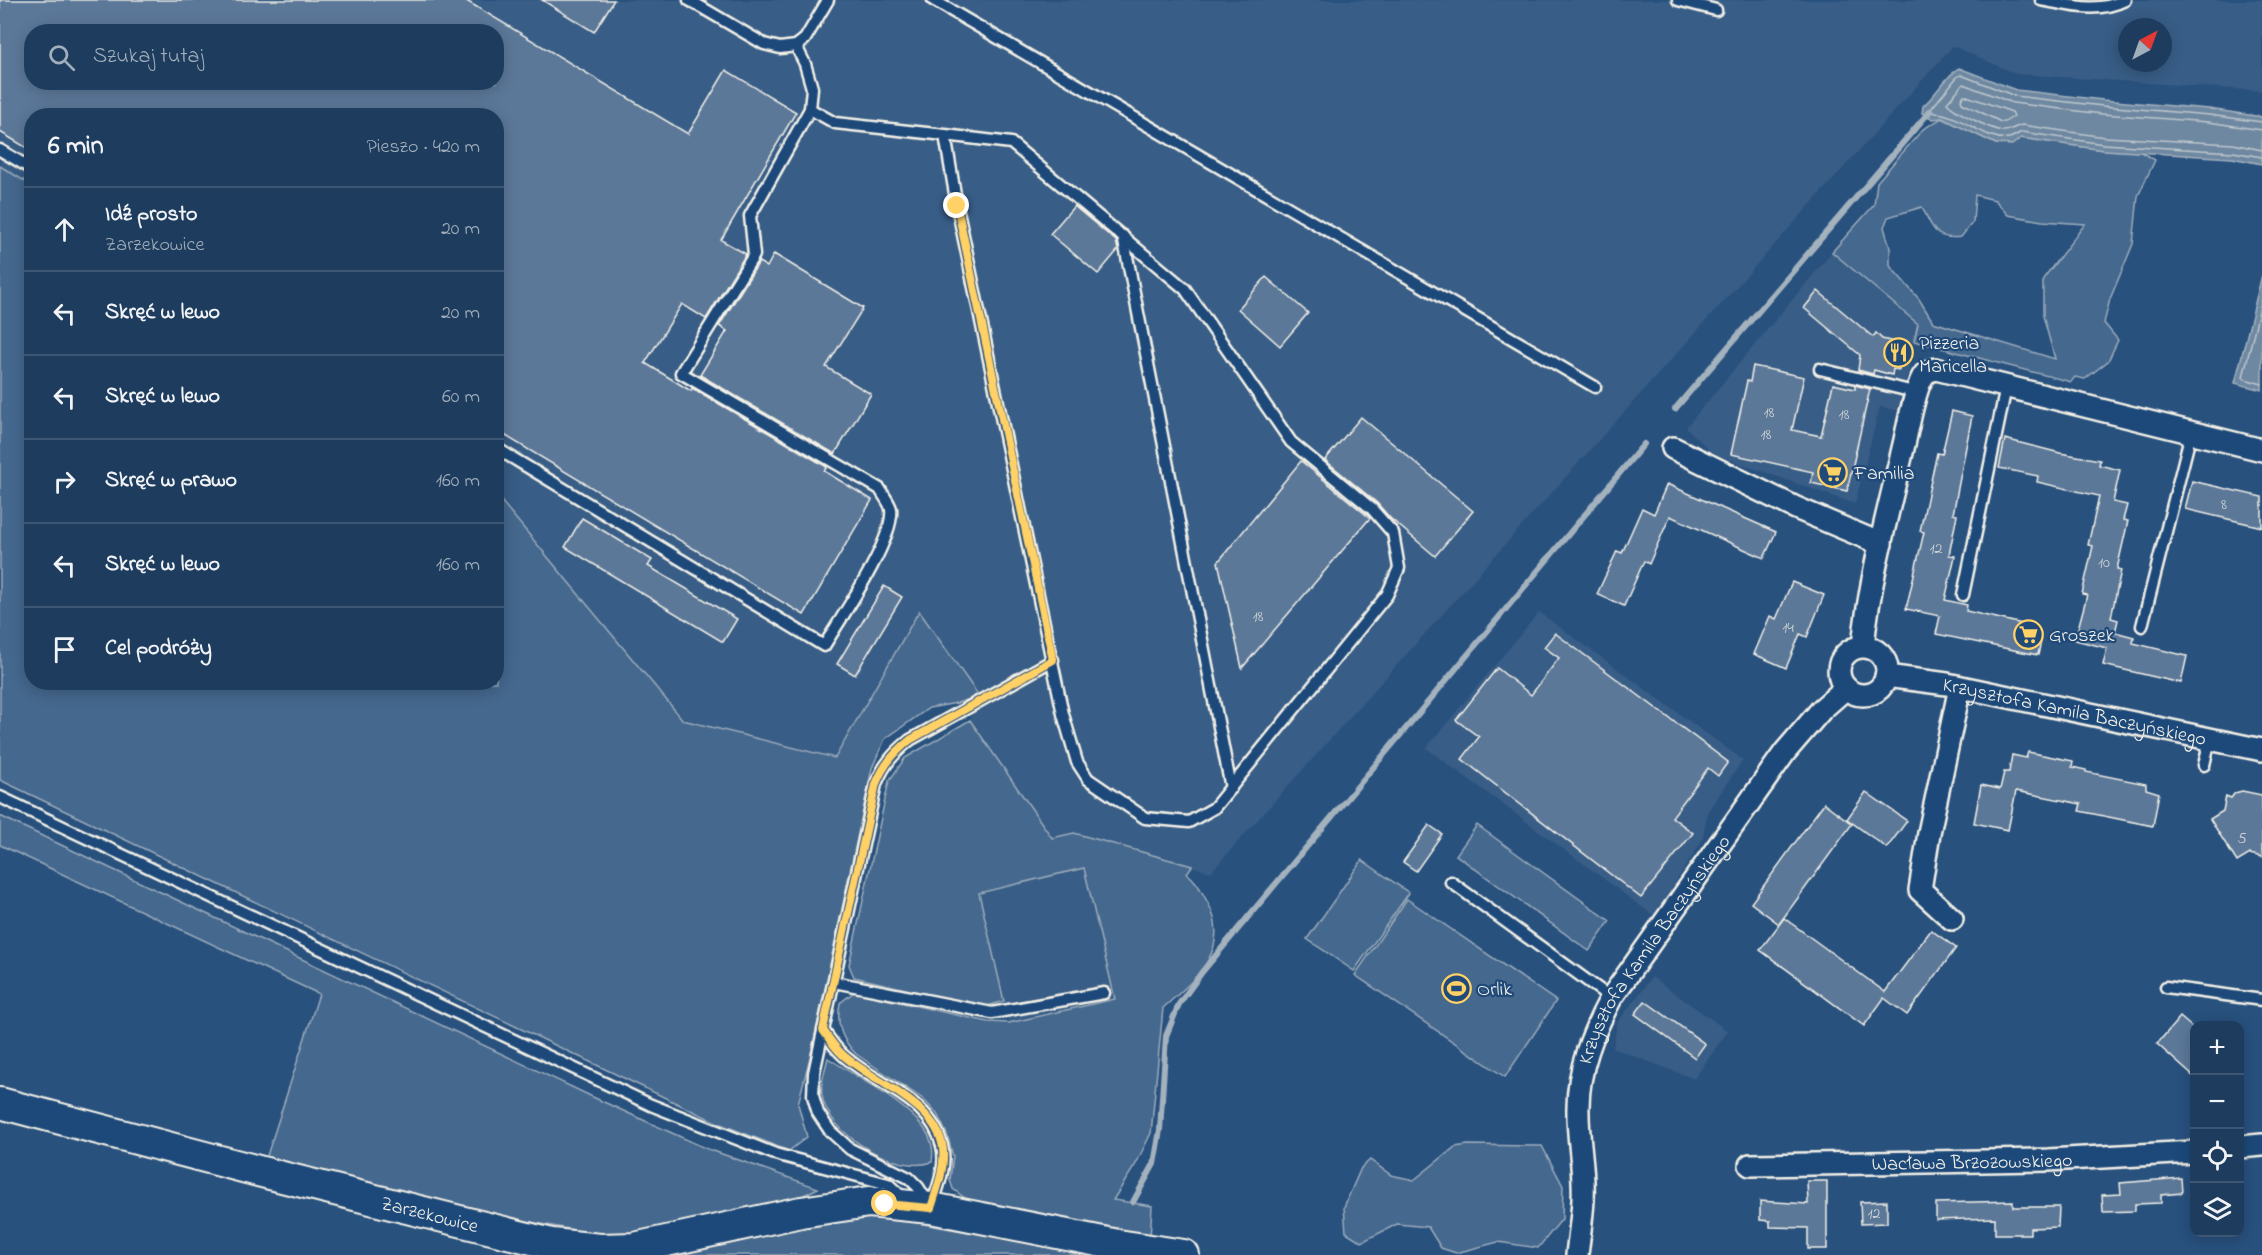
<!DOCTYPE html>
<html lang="pl">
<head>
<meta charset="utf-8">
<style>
	body { margin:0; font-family:"Indie Flower",sans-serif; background:#2b4867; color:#f1f3f6 }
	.controls { position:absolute; right:18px; bottom:18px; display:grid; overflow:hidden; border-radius:12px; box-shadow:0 3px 15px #0003 }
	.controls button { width:54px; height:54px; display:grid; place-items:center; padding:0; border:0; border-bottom:2px solid #3c5673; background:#1e3d5e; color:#f1f3f6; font:30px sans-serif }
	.compass { position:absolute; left:2118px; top:18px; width:54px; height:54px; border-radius:50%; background:#1e3d5e; box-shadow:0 3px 15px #0003; rotate:41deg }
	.stop { position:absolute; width:18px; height:18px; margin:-14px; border:4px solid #ffd166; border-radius:50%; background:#fff }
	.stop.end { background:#ffd166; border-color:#fff; box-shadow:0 2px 6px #0008 }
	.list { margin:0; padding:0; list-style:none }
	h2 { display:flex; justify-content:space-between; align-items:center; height:78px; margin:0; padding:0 24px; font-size:26px }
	h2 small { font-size:20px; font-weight:400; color:#a1aebc }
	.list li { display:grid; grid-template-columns:39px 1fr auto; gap:18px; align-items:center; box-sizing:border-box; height:84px; padding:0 24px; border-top:2px solid #3c5673 }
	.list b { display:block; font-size:22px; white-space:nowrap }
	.list p { margin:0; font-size:20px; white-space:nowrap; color:#a1aebc }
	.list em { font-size:20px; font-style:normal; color:#a1aebc }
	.icon { flex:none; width:33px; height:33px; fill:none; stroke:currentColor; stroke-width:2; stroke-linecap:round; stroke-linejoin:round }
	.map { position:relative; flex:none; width:2262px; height:1255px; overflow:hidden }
	.search { position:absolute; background:#1e3d5e; box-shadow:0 3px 15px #0003; left:24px; top:24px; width:480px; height:66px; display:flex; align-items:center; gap:15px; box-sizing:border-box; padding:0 21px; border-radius:24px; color:#a1aebc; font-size:22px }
	.panel { position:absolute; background:#1e3d5e; box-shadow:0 3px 15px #0003; left:24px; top:108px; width:480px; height:582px; border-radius:24px }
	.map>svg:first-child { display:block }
	.built { fill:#375d86; fill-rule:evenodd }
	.green { fill:#45688e; stroke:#9cacbb; stroke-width:1.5; fill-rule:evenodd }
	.water { fill:#6e88a2; stroke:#a4b2be; stroke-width:1.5 }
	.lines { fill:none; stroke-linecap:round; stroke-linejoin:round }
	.shore { stroke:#bec7cc; stroke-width:1.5 }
	.stream { stroke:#a4b2be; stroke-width:6 }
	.building { fill:#5b7899; stroke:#f4f1e8; stroke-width:1.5; fill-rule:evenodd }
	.lane-casing { stroke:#f4f1e8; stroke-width:15 }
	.street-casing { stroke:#f4f1e8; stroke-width:26 }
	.secondary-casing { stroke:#f4f1e8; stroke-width:34 }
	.lane { stroke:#1f4a7a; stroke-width:10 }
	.street { stroke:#1f4a7a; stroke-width:21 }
	.secondary { stroke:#1f4a7a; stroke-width:30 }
	.route { stroke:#ffd166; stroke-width:8 }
	.labels { text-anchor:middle; stroke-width:4.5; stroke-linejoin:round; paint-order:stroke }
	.number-label { font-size:16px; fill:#ced3d4 }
	.poi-label { font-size:20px; fill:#f4f1e8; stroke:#1f4a7a; text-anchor:start }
	.street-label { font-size:20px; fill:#f4f1e8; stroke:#1f4a7a }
</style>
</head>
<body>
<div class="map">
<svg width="2262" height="1255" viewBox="0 0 2262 1255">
	<rect width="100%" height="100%" fill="#28517e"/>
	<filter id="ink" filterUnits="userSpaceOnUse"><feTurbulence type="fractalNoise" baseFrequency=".0167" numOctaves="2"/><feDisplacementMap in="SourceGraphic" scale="12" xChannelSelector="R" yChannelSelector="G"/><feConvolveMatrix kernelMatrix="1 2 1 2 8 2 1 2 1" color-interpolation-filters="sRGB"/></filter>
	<g filter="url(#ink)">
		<g class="built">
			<path d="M0 0H2262V91L2016 74 1953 46 1211 872 1074 833 1052 838 970 720 978 696 919 611 835 758 683 719 497 496 496 116H32L31 185 0 166ZM2127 27H2163V63H2127ZM32 32H496V82H32Z"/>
			<path d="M1832 252 1918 324 1900 411 1880 407 1855 504 1713 454 1686 427Z"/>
			<path d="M1539 612 1743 760 1708 811 1702 841 1654 916 1426 748Z"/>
			<path d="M1084 868 1115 999 1009 1023 979 892Z"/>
			<path d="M1652 977 1728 1031 1694 1079 1613 1048 1617 1023Z"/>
		</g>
		<g class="green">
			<path d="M1942 118 1996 144H2012L2020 138 2104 150 2139 151 2155 160 2138 196 2133 244 2110 299 2104 323 2118 340 2108 361 2085 379 2075 377 2071 382 1914 341 1918 324 1832 252 1874 205 1877 182 1923 129ZM1975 195 1995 200 2008 215 2042 221 2085 224 2043 279V316L2055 359 1933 322 1919 299 1890 266V248L1884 227 1888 217 1922 207C1932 226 1934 241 1961 237L1973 222Z"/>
			<path d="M0 166 31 185 32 682H496L497 496 683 720 835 758 919 611 979 696 957 703 929 708 885 739 872 768 812 1049 798 1104 807 1137 789 1151 718 1123 0 780Z"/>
			<path d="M970 720 1052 838 1074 833 1192 866 1187 873C1199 884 1200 889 1208 903 1233 950 1194 980 1163 1008L1151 1133 1136 1164 1113 1200 1152 1206 1150 1239 969 1201 953 1189 950 1180 953 1156 947 1134 937 1114 923 1099 856 1054C841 1039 836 1024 840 1003L854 992 988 1022 1009 1023 1115 999 1084 868 979 893 1004 1001 984 1007 854 977 849 965 889 781 905 758Z"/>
			<path d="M0 816 597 1099 705 1148 818 1188 790 1202 650 1232 596 1234 428 1203 265 1162 319 994 0 845Z"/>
			<path d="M1477 825 1610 921 1589 951 1456 855Z"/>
			<path d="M1362 860 1409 893 1354 971 1307 939Z"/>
			<path d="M1407 899 1556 1001 1505 1077 1355 975Z"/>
			<path d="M828 1058C855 1076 904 1102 923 1127 931 1137 934 1150 932 1162 897 1175 827 1134 822 1095 820 1084 825 1070 828 1058Z"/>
			<path d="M1468 1145 1542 1146 1563 1186 1562 1219 1538 1248 1498 1242 1456 1253 1441 1248 1428 1227 1397 1224 1362 1242 1346 1232 1344 1207 1361 1168 1370 1160 1391 1175 1414 1180 1455 1147Z"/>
			<path d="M883 1217 1099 1255H661L827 1218Z"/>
		</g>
		<g class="water">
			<path d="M1959 68 2016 90 2103 100 2209 109 2262 117V164L2232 158 2104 150 2021 138 2012 145 1996 144 1942 118 1933 119 1922 113 1923 106C1936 95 1945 77 1959 68Z"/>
			<path d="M2262 275V390L2235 383Z"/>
		</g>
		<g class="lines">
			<g class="shore">
				<path d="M1964 95 2012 112 2014 116 2005 122H2001L1962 103 1961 100Z"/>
				<path d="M2262 122 2209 115 2103 106 2015 96 1961 75 1957 77 1931 109 1934 113C1958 112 1988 143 2009 138 2014 137 2017 134 2022 132L2104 144 2233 152 2262 157"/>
				<path d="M2262 130 2208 122 2102 114 2013 103 1963 84 1947 103C1953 111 1994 131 2004 131 2011 131 2015 126 2022 125L2105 137 2233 144 2262 150"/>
				<path d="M2262 299 2243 377 2245 379 2262 384"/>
			</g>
			<g class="stream">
				<path d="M1675 409 1930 111"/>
				<path d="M1133 1202 1154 1164 1160 1130 1166 1036 1179 1004 1202 972 1644 444"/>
			</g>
		</g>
		<g class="building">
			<path d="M0 0H465L688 134 726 70 796 112 721 240 746 254 706 319 682 304 645 363 691 391 692 388 827 467 824 471 872 500 804 615 496 430V116H32V151L0 132ZM32 32H496V82H32Z"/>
			<path d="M542 0H614L594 32Z"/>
			<path d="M1074 206 1116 241 1118 250 1098 274 1050 234Z"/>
			<path d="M774 254 863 308 826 367 871 394 835 454 700 375 727 331 719 326 759 262 767 267Z"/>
			<path d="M1266 277 1308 313 1280 346 1238 309Z"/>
			<path d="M1818 291 1873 337 1876 333 1882 339 1907 345 1905 359H1900L1899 370 1893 369 1892 375 1874 370 1873 374 1858 370 1860 355 1804 308Z"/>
			<path d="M1753 366 1804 377 1792 430 1821 436 1833 384 1855 389V385L1870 389 1847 491 1811 483 1813 472 1731 454 1747 381 1750 382Z"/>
			<path d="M1952 411 1972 416 1953 514 1957 515 1949 555 1955 556 1945 600 1967 605 1966 611 2035 627 2041 641 2038 655 1936 634 1940 616 1906 609 1924 532 1920 531 1937 453 1942 454Z"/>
			<path d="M1361 417 1473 511 1435 556 1390 518 1377 503 1325 460Z"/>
			<path d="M2005 439 2060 453 2100 460 2099 465 2120 470 2113 502 2127 505 2123 520 2128 521 2117 569 2121 570 2111 618 2118 620 2115 632 2134 637 2133 643 2187 656 2181 683 2103 665 2107 648 2075 640 2087 595 2082 594 2093 546 2088 545 2099 496 2037 482 2038 476 1999 468Z"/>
			<path d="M1301 461 1370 518 1242 668 1218 562Z"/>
			<path d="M2192 481 2262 497V527L2185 509Z"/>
			<path d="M1667 484 1776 532 1764 558 1670 516 1649 564 1644 561 1624 606 1597 594 1617 551 1622 553 1642 508 1654 514Z"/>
			<path d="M582 518 652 560 648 566 737 619 723 642 565 547Z"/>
			<path d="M1792 582 1824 595 1807 637 1800 634 1786 668 1754 654 1770 616 1776 619Z"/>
			<path d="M884 586 902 597 855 675 837 664Z"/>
			<path d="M1555 633 1728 762 1718 776 1708 768 1672 817 1693 833 1641 898 1462 759 1479 737 1456 720 1497 668 1531 695 1559 658 1544 647Z"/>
			<path d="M2028 752 2073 761 2072 767 2086 770V772L2146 784V789L2159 793 2153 826 2079 811 2081 804 2016 791 2008 830 1974 823 1981 785 2000 789 2004 772H2009L2012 755 2026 758Z"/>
			<path d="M2242 791 2262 795V857L2250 854 2237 862 2210 819 2223 811 2226 796 2231 798 2235 793Z"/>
			<path d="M1866 792 1907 821 1887 848 1847 819Z"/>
			<path d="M1824 803 1852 824 1779 924 1751 903Z"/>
			<path d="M1429 825 1442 834 1416 871 1403 862Z"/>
			<path d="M1784 918 1885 992 1931 930 1956 948 1907 1015 1884 998 1864 1026 1760 950Z"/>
			<path d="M1645 1001 1705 1044 1695 1058 1635 1014Z"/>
			<path d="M2180 1017 2194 1029V1077L2157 1044Z"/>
			<path d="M2181 1178 2182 1193 2161 1195V1203L2135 1204V1211L2103 1212 2102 1195 2121 1194 2120 1183Z"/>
			<path d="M1807 1181H1827V1249H1808V1228L1770 1227V1221L1760 1220V1201L1808 1204Z"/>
			<path d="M1887 1201V1223L1861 1224 1860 1202Z"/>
			<path d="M2013 1201V1207H2059L2058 1227 2030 1228V1234H1995V1218L1936 1220V1203Z"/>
		</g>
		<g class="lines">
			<defs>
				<g id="lane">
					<path d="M689 0 764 44 780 48 796 46 805 39 828 0"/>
					<path d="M933 0 1595 387"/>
					<path d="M1678 0 1716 10"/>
					<path d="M2041 0C2070 5 2097 14 2125 0"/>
					<path d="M810 109 835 123 945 135 957 206 1063 714 1077 762 1088 779 1145 818 1189 822 1214 808 1387 595 1399 568 1393 533 1372 509 1291 442 1185 289 1011 143 945 135"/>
					<path d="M0 150 32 169"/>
					<path d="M1123 236 1231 788"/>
					<path d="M1820 369 1918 393"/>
					<path d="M496 448 824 646C841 618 895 539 891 509 890 503 883 495 880 489L681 373 754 255 750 216 810 109 812 88 805 64 796 46"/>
					<path d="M1963 595 2006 387"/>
					<path d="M2142 626 2191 433"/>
					<path d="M2204 765 2210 739"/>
					<path d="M0 797 651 1105 775 1154 888 1184 903 1198"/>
					<path d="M1451 882 1611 998"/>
					<path d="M834 982 992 1013 1104 993"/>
					<path d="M2166 987 2262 1000"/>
					<path d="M823 1030C829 1039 835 1048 843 1055 875 1085 931 1098 942 1146 947 1166 938 1187 932 1205"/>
					<path d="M928 1203 918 1187 909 1178 850 1149 830 1131 818 1113 813 1096 814 1073 876 784C884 764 894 753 910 740L1053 660"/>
				</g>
				<g id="street">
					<path d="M1673 448 1796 508 1881 544"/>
					<path d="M1863 646C1870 576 1889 509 1905 440 1908 426 1916 385 1924 375 1927 371 1932 370 1936 369L2262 450"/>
					<circle cx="1863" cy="671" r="24"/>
					<path id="s1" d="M1886 676 1947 684 2262 750"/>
					<path d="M1952 919 1920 890 1929 833 1960 687"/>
					<path d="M2240 1147 2262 1145"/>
					<path id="s2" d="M1750 1165 2048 1160 2194 1152"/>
					<path id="s3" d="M1577 1255C1579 1237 1582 1218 1583 1200 1585 1169 1577 1138 1578 1107 1578 1068 1593 1032 1611 998L1785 752 1822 709 1846 688"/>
				</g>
				<g id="secondary">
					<path id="s4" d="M0 1103 262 1172 552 1244 600 1249 634 1248 801 1212 869 1202 931 1208 1118 1245 1184 1255"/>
				</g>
			</defs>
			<use href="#lane" class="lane-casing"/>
			<use href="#street" class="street-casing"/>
			<use href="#secondary" class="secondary-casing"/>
			<use href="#lane" class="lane"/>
			<use href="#street" class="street"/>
			<use href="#secondary" class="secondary"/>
		</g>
	</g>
	<g class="lines" filter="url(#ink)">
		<path class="route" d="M885 1204 931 1208C937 1189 945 1169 943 1149 938 1104 873 1082 843 1055 835 1048 829 1039 823 1030L876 784C884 764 894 753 910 740L1053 660 957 206"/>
	</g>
	<defs>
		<symbol id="restaurant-ring" viewBox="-11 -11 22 22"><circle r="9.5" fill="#1f4a7a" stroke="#ffd166" stroke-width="1.5"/><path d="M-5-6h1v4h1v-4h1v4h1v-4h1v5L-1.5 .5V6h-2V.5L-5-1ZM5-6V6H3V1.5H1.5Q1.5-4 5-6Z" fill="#ffd166"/></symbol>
		<symbol id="supermarket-ring" viewBox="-11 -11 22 22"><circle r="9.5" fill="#1f4a7a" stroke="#ffd166" stroke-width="1.5"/><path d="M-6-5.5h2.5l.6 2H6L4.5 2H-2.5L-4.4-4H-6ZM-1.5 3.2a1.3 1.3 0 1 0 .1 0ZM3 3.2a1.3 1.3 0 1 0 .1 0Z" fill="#ffd166"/></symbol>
		<symbol id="stadium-ring" viewBox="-11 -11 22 22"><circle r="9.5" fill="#1f4a7a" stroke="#ffd166" stroke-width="1.5"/><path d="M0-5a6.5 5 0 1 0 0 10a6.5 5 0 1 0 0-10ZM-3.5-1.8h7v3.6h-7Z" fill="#ffd166"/></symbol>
	</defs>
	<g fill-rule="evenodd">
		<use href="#restaurant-ring" x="1882" y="336" width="33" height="33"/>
		<use href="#supermarket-ring" x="1816" y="456" width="33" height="33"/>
		<use href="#supermarket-ring" x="2012" y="618" width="33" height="33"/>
		<use href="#stadium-ring" x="1440" y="972" width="33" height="33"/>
	</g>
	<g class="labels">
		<g class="number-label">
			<text x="1769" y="417">18</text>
			<text x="1844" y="419">18</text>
			<text x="1766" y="439">18</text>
			<text x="2224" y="509">8</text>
			<text x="1936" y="553">12</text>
			<text x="2104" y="567">10</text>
			<text x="1258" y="621">18</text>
			<text x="1788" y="632">14</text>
			<text x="2242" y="843">5</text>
			<text x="1874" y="1218">12</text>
		</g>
		<g class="poi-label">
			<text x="1919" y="349">Pizzeria<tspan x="1919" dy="23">Maricella</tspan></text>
			<text x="1854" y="479">Familia</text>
			<text x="2049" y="641">Groszek</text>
			<text x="1477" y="995">Orlik</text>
		</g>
		<g class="street-label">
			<text dy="7" stroke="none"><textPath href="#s1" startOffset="192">Krzysztofa Kamila Baczyńskiego</textPath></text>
			<text dy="7" stroke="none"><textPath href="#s3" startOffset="327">Krzysztofa Kamila Baczyńskiego</textPath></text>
			<text dy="7" stroke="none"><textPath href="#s2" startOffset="222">Wacława Brzozowskiego</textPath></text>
			<text dy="7" stroke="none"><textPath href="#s4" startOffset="444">Zarzekowice</textPath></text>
		</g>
	</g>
</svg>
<div class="controls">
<button>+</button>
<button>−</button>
<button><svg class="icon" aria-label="locate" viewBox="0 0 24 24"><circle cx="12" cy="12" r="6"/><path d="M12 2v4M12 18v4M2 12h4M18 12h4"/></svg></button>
<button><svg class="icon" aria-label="layers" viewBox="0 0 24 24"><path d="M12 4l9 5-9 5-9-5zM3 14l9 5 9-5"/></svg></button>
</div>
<svg class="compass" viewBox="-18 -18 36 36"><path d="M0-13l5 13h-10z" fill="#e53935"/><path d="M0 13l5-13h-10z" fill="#a1aebc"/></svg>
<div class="stop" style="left:885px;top:1204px"></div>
<div class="stop end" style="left:957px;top:206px"></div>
<div class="search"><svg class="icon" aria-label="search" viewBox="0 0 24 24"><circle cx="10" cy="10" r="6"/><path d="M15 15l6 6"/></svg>Szukaj tutaj</div>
<section class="panel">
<h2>6 min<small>Pieszo · 420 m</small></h2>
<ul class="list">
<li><svg class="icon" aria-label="ahead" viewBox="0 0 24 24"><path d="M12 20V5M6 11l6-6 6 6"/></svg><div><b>Idź prosto</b><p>Zarzekowice</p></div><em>20 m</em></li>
<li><svg class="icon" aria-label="left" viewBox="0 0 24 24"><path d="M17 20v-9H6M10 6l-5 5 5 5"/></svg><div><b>Skręć w lewo</b></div><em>20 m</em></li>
<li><svg class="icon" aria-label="left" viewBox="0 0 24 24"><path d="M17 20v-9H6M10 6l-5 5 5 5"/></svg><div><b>Skręć w lewo</b></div><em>60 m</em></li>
<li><svg class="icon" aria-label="right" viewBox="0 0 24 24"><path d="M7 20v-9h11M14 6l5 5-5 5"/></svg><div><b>Skręć w prawo</b></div><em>160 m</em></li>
<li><svg class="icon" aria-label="left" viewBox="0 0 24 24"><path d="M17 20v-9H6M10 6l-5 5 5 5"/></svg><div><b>Skręć w lewo</b></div><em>160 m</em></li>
<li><svg class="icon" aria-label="arrive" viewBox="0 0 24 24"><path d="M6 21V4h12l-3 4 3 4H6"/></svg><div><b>Cel podróży</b></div></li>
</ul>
</section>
</div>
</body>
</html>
